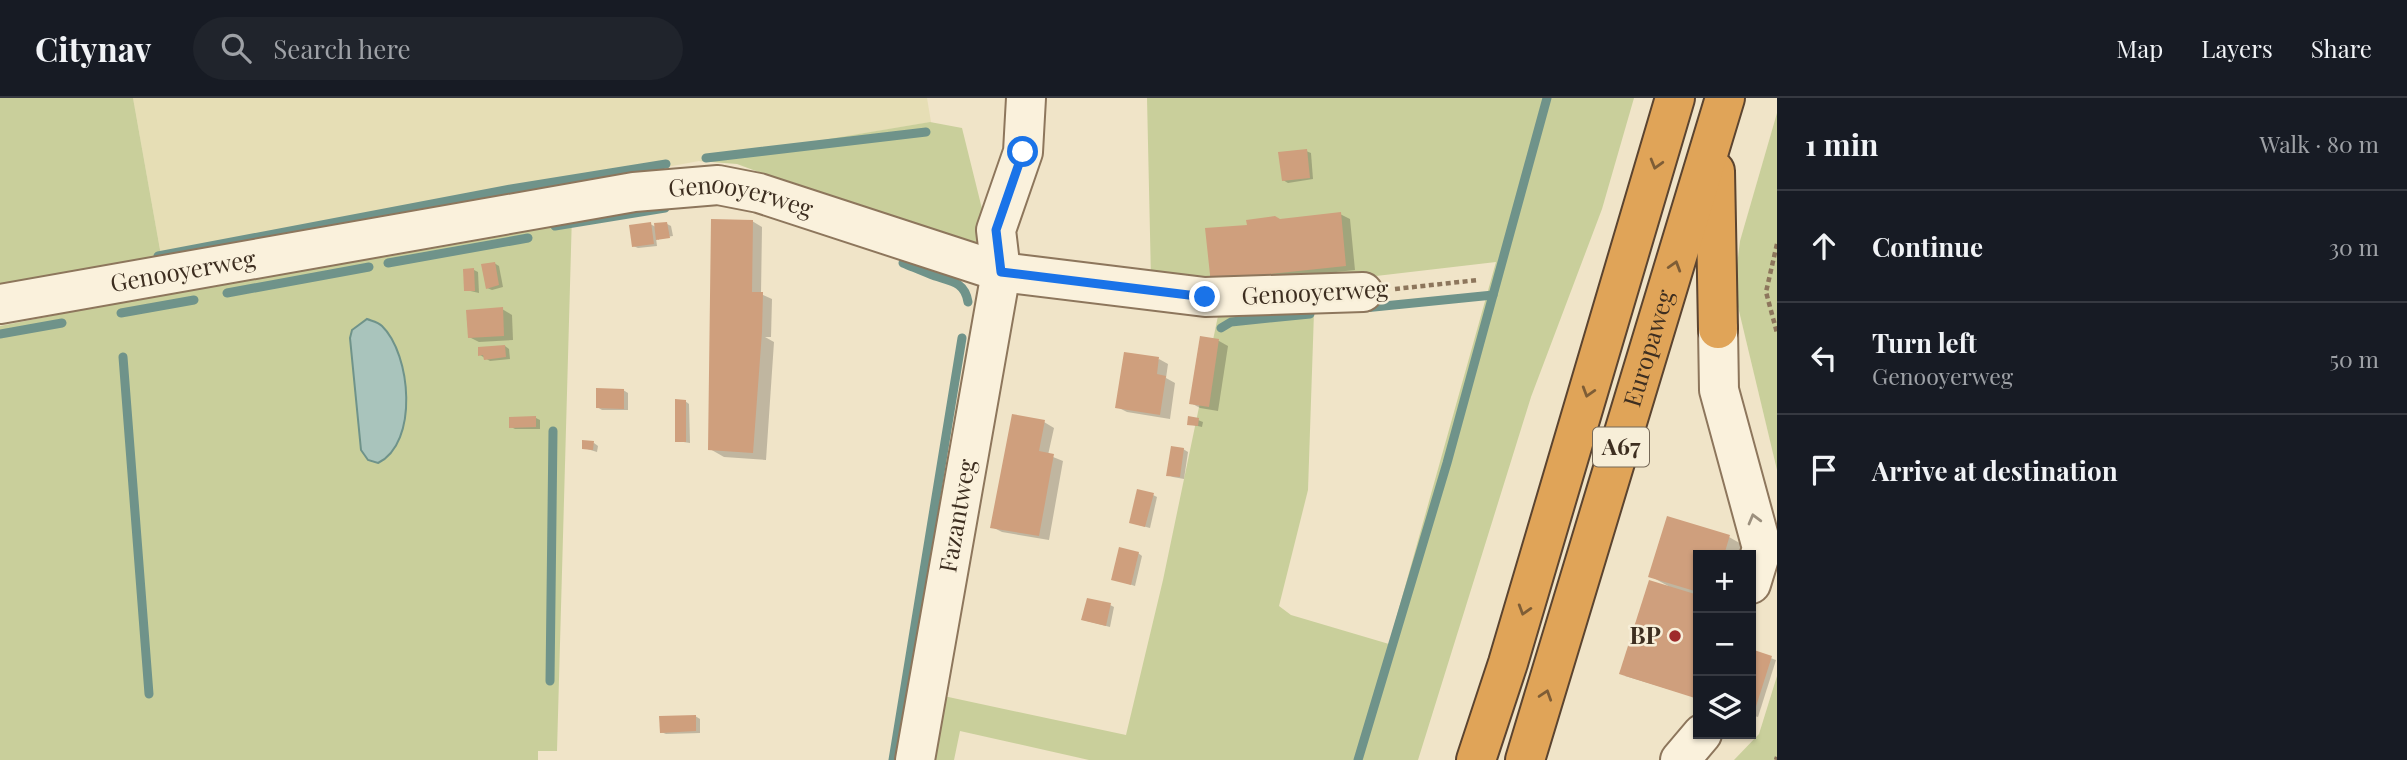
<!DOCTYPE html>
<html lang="en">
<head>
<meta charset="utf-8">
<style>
	body { margin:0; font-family:"Playfair Display",serif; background:#20242c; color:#f1f3f6 }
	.controls { position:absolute; right:21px; bottom:21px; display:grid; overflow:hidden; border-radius:0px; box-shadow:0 2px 5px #0004 }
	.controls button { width:63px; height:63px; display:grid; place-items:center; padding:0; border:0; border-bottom:2px solid #363941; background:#171b24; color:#f1f3f6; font:35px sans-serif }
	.stop { position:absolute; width:21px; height:21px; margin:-16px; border:5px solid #1a73e8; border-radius:50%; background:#fff }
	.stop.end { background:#1a73e8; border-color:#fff; box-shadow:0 2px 7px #0008 }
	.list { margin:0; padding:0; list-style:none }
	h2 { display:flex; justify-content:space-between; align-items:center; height:91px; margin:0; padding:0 28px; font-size:30px }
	h2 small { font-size:23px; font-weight:400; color:#9ea1a6 }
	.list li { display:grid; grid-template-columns:46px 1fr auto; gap:21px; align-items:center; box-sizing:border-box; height:112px; padding:0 28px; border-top:2px solid #363941 }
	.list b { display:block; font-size:26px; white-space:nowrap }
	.list p { margin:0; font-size:23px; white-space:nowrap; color:#9ea1a6 }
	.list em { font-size:23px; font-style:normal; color:#9ea1a6 }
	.icon { flex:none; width:38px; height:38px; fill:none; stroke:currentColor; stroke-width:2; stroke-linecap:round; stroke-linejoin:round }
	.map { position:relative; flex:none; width:1777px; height:662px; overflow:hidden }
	header { display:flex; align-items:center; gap:42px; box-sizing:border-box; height:98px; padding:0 35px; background:#171b24; border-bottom:2px solid #363941 }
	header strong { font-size:33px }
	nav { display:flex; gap:38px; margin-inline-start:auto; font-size:24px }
	.search { width:490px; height:63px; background:#20242c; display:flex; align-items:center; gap:18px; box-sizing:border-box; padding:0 24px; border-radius:38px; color:#9ea1a6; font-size:26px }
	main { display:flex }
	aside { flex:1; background:#171b24 }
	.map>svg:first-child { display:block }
	.farmland { fill:#e6deb5 }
	.green { fill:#c9cf9b }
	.water { fill:#a9c4bc; stroke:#6f938a; stroke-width:2 }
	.shadow { fill:#0003 }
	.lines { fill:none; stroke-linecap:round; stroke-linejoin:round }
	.stream { stroke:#6f938a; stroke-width:9 }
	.building { fill:#cf9f7d }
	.minor-casing { stroke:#8d765c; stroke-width:42 }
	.highway-casing { stroke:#5b4430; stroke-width:42 }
	.path { stroke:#8d765c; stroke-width:4.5; stroke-dasharray:5 3.5; stroke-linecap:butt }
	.minor { stroke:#faf1dc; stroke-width:38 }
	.highway { stroke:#e0a458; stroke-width:38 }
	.oneway { stroke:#7e5d36 }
	.oneway2 { stroke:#9c907e }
	.route { stroke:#1a73e8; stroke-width:9 }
	.poi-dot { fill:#9e2a2b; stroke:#f7eed8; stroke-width:2.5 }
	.labels { text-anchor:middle; stroke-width:5; stroke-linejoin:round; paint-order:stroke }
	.shield { fill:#f7eed8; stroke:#756857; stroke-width:2 }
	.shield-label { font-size:23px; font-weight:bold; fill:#3d2e20 }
	.street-label { font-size:24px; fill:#3d2e20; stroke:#f7eed8 }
	.poi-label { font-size:24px; font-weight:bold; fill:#3d2e20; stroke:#f7eed8; text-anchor:end }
</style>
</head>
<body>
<header>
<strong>Citynav</strong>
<div class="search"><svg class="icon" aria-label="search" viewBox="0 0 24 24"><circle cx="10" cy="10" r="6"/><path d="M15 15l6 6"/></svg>Search here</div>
<nav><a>Map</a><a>Layers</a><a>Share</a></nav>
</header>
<main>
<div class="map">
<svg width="1777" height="662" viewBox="0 0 1777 662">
	<rect width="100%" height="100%" fill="#f0e4c8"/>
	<path class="farmland" d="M133 0H927L931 24 699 63 162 163Z"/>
	<g class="green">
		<path d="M0 0H133L162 163 0 193Z"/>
		<path d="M1147 0H1634L1602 111 1531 299 1418 662H1089L960 633 954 662H927L939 597 1126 637 1163 482 1218 218H1267L1314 214 1308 392 1279 508 1291 517 1389 546 1496 164 1299 187 1151 181Z"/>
		<path d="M1777 15V372L1734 192 1740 143Z"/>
		<path d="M930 24 962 30 987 131 978 151 962 150 737 66 699 63Z"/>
		<path d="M572 116 557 653H538V662H0V228Z"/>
		<path d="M1777 578V662H1734L1759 636Z"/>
	</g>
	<path class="water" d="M367 221C372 223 378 224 382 228 411 256 419 345 378 365L368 362 361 352 350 240 352 232Z"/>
	<g class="shadow">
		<path d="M1306 53 1311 55 1313 81 1288 85 1283 82Z"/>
		<path d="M1340 116 1350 121 1355 172 1261 182 1222 190 1249 128Z"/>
		<path d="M752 123 762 129 761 196 772 201 771 239H765L774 244 766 362 724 359 710 351Z"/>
		<path d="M650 126 656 129 667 126 671 128 673 138 659 140V142L656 140 657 148 638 150 633 148Z"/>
		<path d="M494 165 499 168 503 189 492 192 487 190Z"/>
		<path d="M474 172 478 174 479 195 466 192Z"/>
		<path d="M502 211 512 217 513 242 479 244 469 239Z"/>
		<path d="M1201 240 1219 243 1228 248 1218 313 1200 310 1191 305Z"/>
		<path d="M505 248 509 251 510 261 490 263 480 257Z"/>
		<path d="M1159 261 1168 266 1166 280 1175 285 1170 321 1127 314 1117 309Z"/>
		<path d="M623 292 628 295V312H602L597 309Z"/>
		<path d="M685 303 689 306 690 345 677 343Z"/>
		<path d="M536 320 540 322V331H515L511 329Z"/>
		<path d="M1198 322 1203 324 1202 329 1189 326Z"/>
		<path d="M1044 324 1054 330 1048 357 1063 363 1049 442 1002 434 992 429Z"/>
		<path d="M594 345 598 348 597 354 584 350Z"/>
		<path d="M1183 351 1188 354 1184 381 1173 379 1168 377Z"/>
		<path d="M1153 397 1157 399 1150 430 1135 426Z"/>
		<path d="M1729 439 1743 447 1740 457H1698V600L1625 578 1670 489 1650 478Z"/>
		<path d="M1138 455 1142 458 1135 488 1113 481Z"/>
		<path d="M1110 507 1114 509 1110 529 1083 522Z"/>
		<path d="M1751 553 1776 562 1758 619 1751 617Z"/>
		<path d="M695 618 700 621V635L666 636 661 634Z"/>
	</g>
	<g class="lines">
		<g class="stream">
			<path d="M706 60 926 34"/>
			<path d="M555 128 665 110"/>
			<path d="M158 158 511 91 666 66"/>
			<path d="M388 165 528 140"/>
			<path d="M903 165C913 169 924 174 935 178 951 183 965 184 968 204"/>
			<path d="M227 195 369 169"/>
			<path d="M1364 210 1493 197"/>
			<path d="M121 215 194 202"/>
			<path d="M1221 230 1231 224 1310 216"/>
			<path d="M0 236 62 225"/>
			<path d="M123 259 149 596"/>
			<path d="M550 583 553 333"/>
			<path d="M893 662 962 240"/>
			<path d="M1358 662 1447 365 1547 0"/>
		</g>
	</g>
	<g class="building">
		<path d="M1307 51 1310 80 1282 83 1278 54Z"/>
		<path d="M1341 114 1346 168 1252 178V182L1211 186 1205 130 1247 127 1246 122 1275 118 1280 121Z"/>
		<path d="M711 121 753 122 752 194H763L762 234 753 355 708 352Z"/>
		<path d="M651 124 654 146 632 149 629 127Z"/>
		<path d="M667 124 670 140 656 142 654 125Z"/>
		<path d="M495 164 499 187 486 191 481 166Z"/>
		<path d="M474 170 475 193H464L463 171Z"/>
		<path d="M503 209 504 238 468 240 466 212Z"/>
		<path d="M1200 238 1219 241 1209 309 1189 306Z"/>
		<path d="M505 247 506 259 484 262 483 257 478 258V249Z"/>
		<path d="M1124 254 1159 259 1157 276 1166 278 1160 317 1115 310Z"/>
		<path d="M596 290 624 291V311L596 310Z"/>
		<path d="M675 301 686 302V344H675Z"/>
		<path d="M1012 316 1045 322 1039 353 1054 356 1039 438 990 430Z"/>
		<path d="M536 318V329L509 330V319Z"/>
		<path d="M1188 318 1199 320 1198 328 1187 327Z"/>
		<path d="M582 342 594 343 593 352 582 351Z"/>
		<path d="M1171 348 1184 350 1180 379 1166 378Z"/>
		<path d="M1137 391 1154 395 1145 429 1129 425Z"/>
		<path d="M1667 418 1730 437 1724 457H1698V494L1648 479Z"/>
		<path d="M1119 449 1139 454 1131 487 1111 482Z"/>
		<path d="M1649 482 1698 497V601L1619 576Z"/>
		<path d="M1087 500 1111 505 1106 528 1081 522Z"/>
		<path d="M1751 551 1772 558 1753 618 1751 617Z"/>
		<path d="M696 617V633L660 635 659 618Z"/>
	</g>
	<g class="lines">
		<defs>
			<g id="minor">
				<path id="s1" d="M0 206 634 94 718 87 759 95 1001 174 1205 199 1363 194"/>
				<path d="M1718 231 1719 292 1762 450 1751 486"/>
				<path id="s2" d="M915 662 1001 174 996 132 1023 54 1026 0"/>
				<path d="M1680 662 1702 636"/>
			</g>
			<g id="highway">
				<path d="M1715 73 1718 231"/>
				<path d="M1476 662 1508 565 1675 0"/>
				<path id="s3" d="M1525 662 1725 0"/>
			</g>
		</defs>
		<use href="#minor" class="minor-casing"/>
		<use href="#highway" class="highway-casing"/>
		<g class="path">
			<path d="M1777 146 1766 194 1777 235"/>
			<path d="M1395 191 1478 182"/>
			<path d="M1776 662 1777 659"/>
		</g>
		<use href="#minor" class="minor"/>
		<use href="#highway" class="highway"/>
	</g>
	<defs><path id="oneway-chevron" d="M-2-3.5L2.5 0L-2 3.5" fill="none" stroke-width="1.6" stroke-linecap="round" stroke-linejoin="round" transform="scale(1.75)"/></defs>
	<g class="oneway">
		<use href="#oneway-chevron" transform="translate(1656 66) rotate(106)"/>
		<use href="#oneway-chevron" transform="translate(1675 168) rotate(-73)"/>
		<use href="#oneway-chevron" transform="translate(1588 294) rotate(107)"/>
		<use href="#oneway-chevron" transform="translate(1524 512) rotate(107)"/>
		<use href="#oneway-chevron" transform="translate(1546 597) rotate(-72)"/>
	</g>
	<use class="oneway2" href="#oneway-chevron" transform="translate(1754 421) rotate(-105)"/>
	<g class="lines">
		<path class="route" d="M1023 54 996 132 1001 174 1205 199"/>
	</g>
	<circle class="poi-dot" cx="1675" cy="538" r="7"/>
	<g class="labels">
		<rect class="shield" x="1593" y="329.5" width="56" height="39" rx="5"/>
		<g class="shield-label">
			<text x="1621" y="357">A67</text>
		</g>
		<g class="street-label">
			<text dy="8" stroke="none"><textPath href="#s1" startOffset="752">Genooyerweg</textPath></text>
			<text dy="8" stroke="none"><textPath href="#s1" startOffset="186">Genooyerweg</textPath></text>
			<text transform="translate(1315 195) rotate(-3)" y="8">Genooyerweg</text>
			<text dy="8" stroke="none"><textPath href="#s3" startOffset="430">Europaweg</textPath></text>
			<text dy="8" stroke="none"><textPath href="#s2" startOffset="248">Fazantweg</textPath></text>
		</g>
		<g class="poi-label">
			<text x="1661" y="546">BP</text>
		</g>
	</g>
</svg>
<div class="controls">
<button>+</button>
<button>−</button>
<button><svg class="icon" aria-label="layers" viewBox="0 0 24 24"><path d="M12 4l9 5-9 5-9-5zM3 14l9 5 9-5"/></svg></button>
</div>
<div class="stop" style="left:1023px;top:54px"></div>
<div class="stop end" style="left:1205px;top:199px"></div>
</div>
<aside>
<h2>1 min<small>Walk · 80 m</small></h2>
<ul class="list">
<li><svg class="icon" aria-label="ahead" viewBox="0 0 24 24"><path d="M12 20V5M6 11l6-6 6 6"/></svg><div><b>Continue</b></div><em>30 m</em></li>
<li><svg class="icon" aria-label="left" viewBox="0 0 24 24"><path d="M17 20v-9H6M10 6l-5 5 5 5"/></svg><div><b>Turn left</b><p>Genooyerweg</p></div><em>50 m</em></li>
<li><svg class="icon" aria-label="arrive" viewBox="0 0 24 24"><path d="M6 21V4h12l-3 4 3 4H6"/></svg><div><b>Arrive at destination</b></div></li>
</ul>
</aside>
</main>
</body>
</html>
